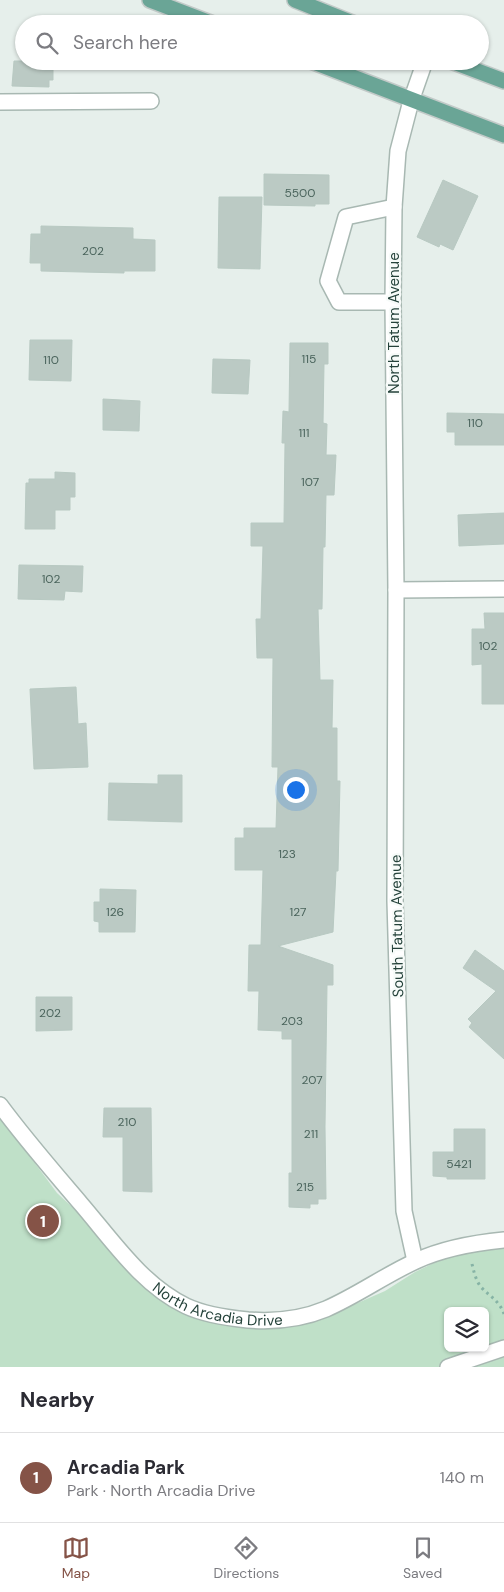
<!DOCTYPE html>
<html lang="en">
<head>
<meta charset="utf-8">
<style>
	body { margin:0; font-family:"DM Sans",sans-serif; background:#f2f2f3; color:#2b2b33 }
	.controls { position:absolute; right:15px; bottom:15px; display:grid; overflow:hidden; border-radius:8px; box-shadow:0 1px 4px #0004 }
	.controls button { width:45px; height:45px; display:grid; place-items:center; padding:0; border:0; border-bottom:1px solid #e1e1e2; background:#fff; color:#2b2b33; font:25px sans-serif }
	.you { position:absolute; left:295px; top:789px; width:18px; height:18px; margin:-12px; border:4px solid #fff; border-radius:50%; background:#1a73e8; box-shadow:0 0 0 8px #1a73e833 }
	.badge { display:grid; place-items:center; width:32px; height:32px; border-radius:50%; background:#855347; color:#fff; font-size:16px; font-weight:700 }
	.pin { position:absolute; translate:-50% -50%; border:2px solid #fff; box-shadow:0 1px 5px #0006 }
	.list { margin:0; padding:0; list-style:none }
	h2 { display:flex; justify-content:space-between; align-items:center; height:65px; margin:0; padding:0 20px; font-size:21px }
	h2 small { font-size:16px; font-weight:400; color:#7c7c81 }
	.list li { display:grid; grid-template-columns:32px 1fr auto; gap:15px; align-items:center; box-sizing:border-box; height:90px; padding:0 20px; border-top:1px solid #e1e1e2 }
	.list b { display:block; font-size:19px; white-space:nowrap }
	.list p { margin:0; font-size:16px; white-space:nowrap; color:#7c7c81 }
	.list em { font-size:16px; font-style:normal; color:#7c7c81 }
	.icon { flex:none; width:28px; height:28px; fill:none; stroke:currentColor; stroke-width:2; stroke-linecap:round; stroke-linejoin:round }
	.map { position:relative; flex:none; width:504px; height:1367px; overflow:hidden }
	.search { position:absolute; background:#fff; box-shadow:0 1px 4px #0004; left:15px; right:15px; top:15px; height:55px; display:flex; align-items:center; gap:12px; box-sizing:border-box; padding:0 18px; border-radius:28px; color:#7c7c81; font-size:19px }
	.sheet { height:155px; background:#fff }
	nav { display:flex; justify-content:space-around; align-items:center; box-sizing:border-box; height:70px; border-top:1px solid #e1e1e2; background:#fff; font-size:14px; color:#7c7c81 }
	nav a { display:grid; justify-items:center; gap:2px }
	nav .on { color:#855347 }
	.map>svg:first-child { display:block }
	.green { fill:#bfe0c8; fill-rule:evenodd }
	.building { fill:#bbcac4; stroke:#b8c9c2 }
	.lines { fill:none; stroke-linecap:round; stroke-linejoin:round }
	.minor-casing { stroke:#a8b8b2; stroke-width:18 }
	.major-casing { stroke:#c2cac8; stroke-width:18 }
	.path { stroke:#86b3a5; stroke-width:3; stroke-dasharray:2.5 4; stroke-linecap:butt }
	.minor { stroke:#fff; stroke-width:15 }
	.major { stroke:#6aa596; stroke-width:15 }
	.labels { text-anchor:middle; stroke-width:4.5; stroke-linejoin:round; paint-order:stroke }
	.number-label { font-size:12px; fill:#4a645c }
	.street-label { font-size:15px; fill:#24423a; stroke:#f7fbf9 }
</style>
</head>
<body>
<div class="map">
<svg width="504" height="1367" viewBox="0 0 504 1367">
	<rect width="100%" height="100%" fill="#e6efeb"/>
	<path class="green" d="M0 1116 57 1193 168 1296 251 1326 337 1312 385 1291 415 1272 457 1252 504 1248V1367H0ZM448 1311H485V1348H448Z"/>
	<g class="building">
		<path d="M14 61H53V80H49V87L12 86Z"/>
		<path d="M264 174 329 175V204H315V206L264 205Z"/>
		<path d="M443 180 478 196 453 250 440 244 439 247 417 237Z"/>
		<path d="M219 197H262L260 269 218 268Z"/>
		<path d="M41 226 133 228V239L155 240V271H124V273L41 271V263H30L31 234H41Z"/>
		<path d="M30 340H72L71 381 29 380Z"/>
		<path d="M290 343H328V364H324L323 423 327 424 326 455H336L334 495H326L325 547H323L322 609H318L320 680H333L332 728H337V781H340L338 871H336L333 932 278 946 333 965V985H327L325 1127 326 1199H318V1204H310V1208L289 1207V1173H292V1039H282V1031L258 1030 259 991H248L249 945H261L263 870H235V838H244V828H276L278 767H272L273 658H257L256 619H261L263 546H251V523H284L285 443H282L283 411 289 412Z"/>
		<path d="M213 359 250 360 248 394 212 393Z"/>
		<path d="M103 399 140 401 139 431 103 430Z"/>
		<path d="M447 413 504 414V445H455V432H447Z"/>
		<path d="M55 472 75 473V497H70V510H55V529H25L26 483H29V479H55Z"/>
		<path d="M504 513V544L459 546 458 515Z"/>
		<path d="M19 565 83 566 82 592 65 591 64 600 18 599Z"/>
		<path d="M484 613H504V704H482V664L472 665V629H485Z"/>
		<path d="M76 687 78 724 86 723 88 767 34 769 30 689Z"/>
		<path d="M158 775H182V822L108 820 109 783 158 784Z"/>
		<path d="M100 889 136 890 135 932H99V922L94 921V902H100Z"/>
		<path d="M475 950 504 971V1059L469 1027 472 1023 468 1019 496 991 463 968Z"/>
		<path d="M36 997H72V1030L36 1031Z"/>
		<path d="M104 1108H151L152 1192 123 1191V1137H103Z"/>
		<path d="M454 1129H485V1179H447V1177L433 1176V1152H454Z"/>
	</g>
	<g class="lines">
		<defs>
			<g id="minor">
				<path d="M0 102 151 101"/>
				<path d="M393 302H339L328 281 346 217 394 207"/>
				<path d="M396 590 504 589"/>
				<path id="s1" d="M0 1105C25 1139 53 1171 81 1204 112 1240 142 1285 186 1306 205 1315 228 1318 248 1320 274 1322 302 1319 326 1309 358 1295 385 1275 416 1261 444 1248 473 1243 504 1240"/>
				<path d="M415 1261 404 1211 395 901 396 590 393 302 394 207 398 151 411 101 425 61"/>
				<path d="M448 1367 504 1348"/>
			</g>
			<g id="major">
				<path d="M150 0 213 24"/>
				<path d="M295 0 355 24"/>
				<path d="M311 61 504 135"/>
				<path d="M451 61 504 81"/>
			</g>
		</defs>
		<use href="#minor" class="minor-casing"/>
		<use href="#major" class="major-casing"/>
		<path class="path" d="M472 1264C474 1272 476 1281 481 1287 490 1297 499 1300 504 1314"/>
		<use href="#minor" class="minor"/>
		<use href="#major" class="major"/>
	</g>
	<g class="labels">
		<g class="number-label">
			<text x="300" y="197">5500</text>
			<text x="93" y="255">202</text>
			<text x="309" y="363">115</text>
			<text x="51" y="364">110</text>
			<text x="475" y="427">110</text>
			<text x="304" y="437">111</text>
			<text x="310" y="486">107</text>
			<text x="51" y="583">102</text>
			<text x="488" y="650">102</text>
			<text x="287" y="858">123</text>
			<text x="115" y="916">126</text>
			<text x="298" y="916">127</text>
			<text x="50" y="1017">202</text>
			<text x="292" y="1025">203</text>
			<text x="312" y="1084">207</text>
			<text x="127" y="1126">210</text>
			<text x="311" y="1138">211</text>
			<text x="459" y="1168">5421</text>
			<text x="305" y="1191">215</text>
		</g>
		<g class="street-label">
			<text transform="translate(394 323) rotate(-90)" y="5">North Tatum Avenue</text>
			<text transform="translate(397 926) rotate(-91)" y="5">South Tatum Avenue</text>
			<text dy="5" stroke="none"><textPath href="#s1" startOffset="306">North Arcadia Drive</textPath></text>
		</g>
	</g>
</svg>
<div class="controls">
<button><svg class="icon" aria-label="layers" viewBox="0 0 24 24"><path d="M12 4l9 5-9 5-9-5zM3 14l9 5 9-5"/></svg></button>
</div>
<div class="you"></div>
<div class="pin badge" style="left:43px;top:1221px">1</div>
<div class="search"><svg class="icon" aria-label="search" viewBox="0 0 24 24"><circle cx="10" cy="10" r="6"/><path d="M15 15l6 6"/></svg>Search here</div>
</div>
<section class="sheet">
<h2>Nearby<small></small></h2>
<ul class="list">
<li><span class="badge">1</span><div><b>Arcadia Park</b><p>Park · North Arcadia Drive</p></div><em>140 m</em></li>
</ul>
</section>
<nav>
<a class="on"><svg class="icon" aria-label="map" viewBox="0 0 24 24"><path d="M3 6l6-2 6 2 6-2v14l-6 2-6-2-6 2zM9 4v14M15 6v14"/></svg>Map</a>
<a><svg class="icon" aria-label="directions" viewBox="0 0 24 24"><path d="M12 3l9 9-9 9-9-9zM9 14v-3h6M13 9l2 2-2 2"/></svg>Directions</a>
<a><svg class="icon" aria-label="saved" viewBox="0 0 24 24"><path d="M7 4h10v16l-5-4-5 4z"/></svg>Saved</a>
</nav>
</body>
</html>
